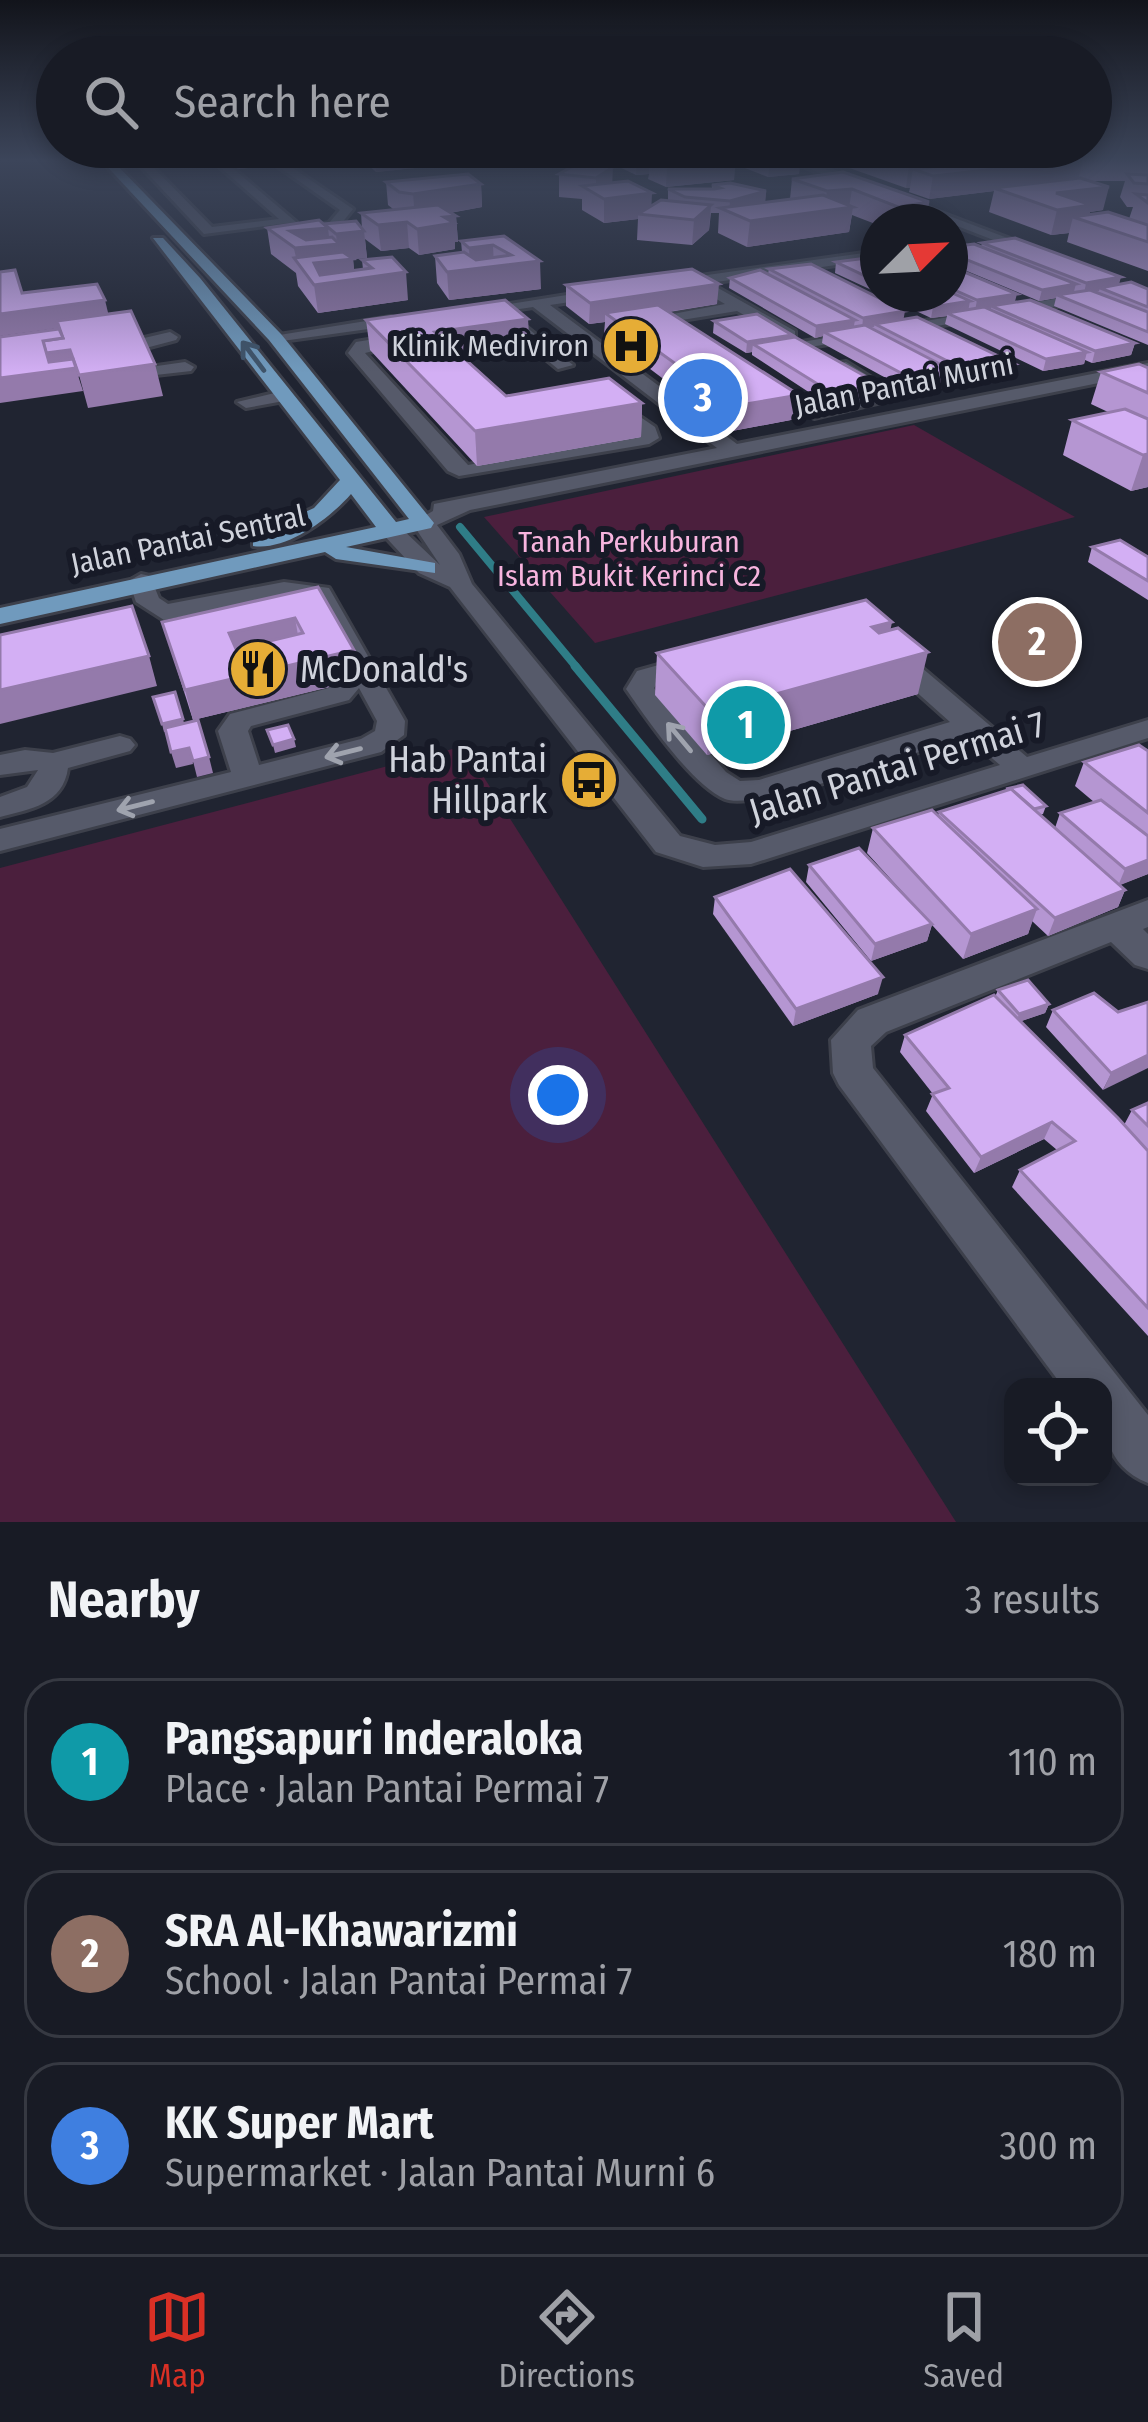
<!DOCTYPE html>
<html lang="en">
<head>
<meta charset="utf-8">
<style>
	body { margin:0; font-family:"Fira Sans Condensed",sans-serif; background:#21242d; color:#f1f3f6 }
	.controls { position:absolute; right:36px; bottom:36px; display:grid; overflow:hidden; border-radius:24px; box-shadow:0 6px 18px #0003 }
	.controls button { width:108px; height:108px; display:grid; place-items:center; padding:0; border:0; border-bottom:3px solid #363942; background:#181b25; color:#f1f3f6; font:60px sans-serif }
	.compass { position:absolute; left:860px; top:204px; width:108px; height:108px; border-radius:50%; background:#181b25; box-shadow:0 6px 18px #0003; rotate:66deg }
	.you { position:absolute; left:558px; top:1095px; width:42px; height:42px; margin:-30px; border:9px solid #fff; border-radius:50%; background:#1a73e8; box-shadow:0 0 0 18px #1a73e833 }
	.badge { display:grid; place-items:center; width:78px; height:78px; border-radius:50%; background:#d93025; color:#fff; font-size:39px; font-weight:700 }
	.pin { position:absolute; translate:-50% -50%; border:6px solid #fff; box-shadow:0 3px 12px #0006 }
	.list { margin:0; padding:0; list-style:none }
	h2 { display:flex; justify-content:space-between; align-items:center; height:156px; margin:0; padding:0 48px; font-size:51px }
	h2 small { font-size:39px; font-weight:400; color:#9fa1a7 }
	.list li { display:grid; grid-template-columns:78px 1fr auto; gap:36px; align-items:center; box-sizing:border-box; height:168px; margin:0 24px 24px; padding:0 24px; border:3px solid #363942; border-radius:36px }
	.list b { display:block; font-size:45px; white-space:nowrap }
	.list p { margin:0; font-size:39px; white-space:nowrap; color:#9fa1a7 }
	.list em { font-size:39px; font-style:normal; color:#9fa1a7 }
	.icon { flex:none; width:66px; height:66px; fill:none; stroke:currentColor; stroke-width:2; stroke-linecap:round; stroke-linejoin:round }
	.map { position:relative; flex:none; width:1148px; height:1522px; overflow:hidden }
	.search { position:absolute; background:#181b25; box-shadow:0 6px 18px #0003; left:36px; right:36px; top:36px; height:132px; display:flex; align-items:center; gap:30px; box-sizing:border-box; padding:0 42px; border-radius:66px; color:#9fa1a7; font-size:45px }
	.sheet { height:732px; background:#181b25 }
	nav { display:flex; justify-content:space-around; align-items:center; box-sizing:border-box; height:168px; border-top:3px solid #363942; background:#181b25; font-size:33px; color:#9fa1a7 }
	nav a { display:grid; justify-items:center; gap:6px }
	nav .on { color:#d93025 }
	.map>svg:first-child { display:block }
	.green { fill:#4b1f3d }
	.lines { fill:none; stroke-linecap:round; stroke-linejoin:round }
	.stream-far1 { stroke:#2f7d87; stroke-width:8 }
	.stream { stroke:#2f7d87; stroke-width:9 }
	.minor-casing { stroke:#3d404b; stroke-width:6 }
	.major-casing { stroke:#3d404b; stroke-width:6 }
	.minor { fill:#565a6a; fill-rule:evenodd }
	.major { fill:#709abd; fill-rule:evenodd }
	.wall { fill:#b596d2; fill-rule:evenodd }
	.shaded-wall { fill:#947aab }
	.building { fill:#d3aff4; stroke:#947aab; stroke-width:3; fill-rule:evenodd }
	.oneway { stroke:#3f546a }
	.oneway2 { stroke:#9fa3ae }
	.labels { text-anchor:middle; stroke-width:12; stroke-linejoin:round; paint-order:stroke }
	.far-poi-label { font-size:30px; fill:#d0d3dc; stroke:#171a27; text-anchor:end }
	.far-street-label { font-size:30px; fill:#d0d3dc; stroke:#171a27 }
	.far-park-label { font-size:30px; fill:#f7b4de; stroke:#171a27 }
	.poi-label { font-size:36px; fill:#d0d3dc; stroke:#171a27; text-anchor:start }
	.street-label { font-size:36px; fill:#d0d3dc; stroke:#171a27 }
</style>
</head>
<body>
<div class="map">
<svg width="1148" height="1522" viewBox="0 0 1148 1522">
	<rect width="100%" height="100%" fill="#202431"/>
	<g class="green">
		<path d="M914 425 1075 517 595 643 484 517Z"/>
		<path d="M464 746 956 1522H0V868Z"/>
	</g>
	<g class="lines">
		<path class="stream-far1" d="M460 527 578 669"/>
		<path class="stream" d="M575 666 702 819"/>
		<defs>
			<g id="minor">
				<path d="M135 160H146L212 227 279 219 212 160H223L296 222 204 234Z"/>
				<path d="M269 160H281L353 209 337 229 296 236V230L329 223 340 210Z"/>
				<path d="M787 160H801L1047 253 1035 256Z"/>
				<path d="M878 251V259L709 283 795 331V337H783L737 311 639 327 631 322 725 304 692 285 665 287V281Z"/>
				<path d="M605 289 610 296 550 305 737 444 1148 363V373L470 510 437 525 459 554 472 584 680 836 715 845 751 842 1000 765 966 736C924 749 758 812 725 799 692 785 647 719 626 689L637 671 691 656 700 658 704 664 700 670 658 683 654 688 726 772 740 781 759 780 950 722 884 663 880 657 884 651H902L1027 757 1148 720V738L751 864 703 867 656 852 450 587 419 573 380 531 383 526H399L440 565 412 523 433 511 434 504 717 448 533 307 474 316 466 311Z"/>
				<path d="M1095 292 1100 299 804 348 796 343Z"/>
				<path d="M391 317 399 322 397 325 275 342 267 337Z"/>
				<path d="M494 321 525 326 573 365 558 369 514 333 488 329 486 326Z"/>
				<path d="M170 332 178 337 176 340 142 349 150 367 185 362 194 367 191 371 138 377 127 342Z"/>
				<path d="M405 334 411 336V342L365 353 468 465 639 434 602 404 599 400 608 395 655 427 659 438 649 444 459 476 448 471 348 353 356 342Z"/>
				<path d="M846 362 902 397 814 418 758 386 773 382 817 406 877 395 840 371V363Z"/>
				<path d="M283 391 292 396 289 400 246 408 237 402Z"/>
				<path d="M141 574 150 576 159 598 168 604 284 582 329 588 405 721 404 735 381 752 0 851V829L231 772 218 731 230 714 329 688 336 681H355L311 599 284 596 164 620 136 602 129 581ZM359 688 377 721 375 731 361 739 259 765 248 731 251 726 349 700Z"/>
				<path d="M120 736 130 739 135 745 130 751 68 768C63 804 31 809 0 817V797L27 787 38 770 0 775V755L25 750 53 753Z"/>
				<path d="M1148 900V927L1143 929 1148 934V969L1135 965 1111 942 886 1032 871 1046 873 1068 1148 1415V1483C1104 1465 1103 1429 1103 1387H1063L839 1085 833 1073 831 1040 858 1010Z"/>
			</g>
			<path id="major" d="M101 160H112L281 334 434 523 431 528 346 547 435 563V573L336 559 325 552 0 624V608L376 527 351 494C330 518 287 551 253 546V536L314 508 340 480 153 238H163L200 278 396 522 409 519 269 340Z"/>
		</defs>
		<use href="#minor" class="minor-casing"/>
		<use href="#major" class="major-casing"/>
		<use href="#minor" class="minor"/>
		<use href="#major" class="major"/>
	</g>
	<g class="wall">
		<path d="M226 160H256L257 167 238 169Z"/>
		<path d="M363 160H453V164L376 172Z"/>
		<path d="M605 160H800L799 174 768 177 735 164 734 180 666 187 648 179 649 174 636 175Z"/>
		<path d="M841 160H932L931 162 934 163 933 167 1003 160H1148V271L1067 242 1069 233 1051 235 989 212 994 191 929 199 909 192 910 188H906L841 165ZM1090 181H1125L1120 197 1127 207H1133L1129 219 1089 215 1090 212 1103 210Z"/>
		<path d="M577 164 651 206 668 201V189H712V185L766 191 765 202 790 199 792 179 929 202 925 222H878V225L852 215 849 232 747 247 718 233 719 213H711L709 230 692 245 637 240 638 219 604 223 582 210V199L559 197V174Z"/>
		<path d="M386 182 481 184 482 207 450 213 456 216 458 242H455V249L419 255 409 248 381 251 365 239 367 258 353 259 354 271 363 269 362 260 408 300 318 313 298 286 296 273 271 254 267 228 324 225 362 229 361 213 393 209 388 205Z"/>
		<path d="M504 236 541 289 449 300 437 283 435 256 462 252 461 241Z"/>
		<path d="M982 243 1119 285 1148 289V345L1054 306 1056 298 1039 301 950 264V247H981Z"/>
		<path d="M878 259V293L835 273 836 262Z"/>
		<path d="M950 266 1015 302 1135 343 1131 355 1092 363 1085 360 1084 364 1043 371 945 324 947 316 931 318 880 294H950Z"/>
		<path d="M769 269 904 319 1012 376 967 385 958 380 956 386 915 394 822 343 823 336 815 338 729 288 730 278 768 274Z"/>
		<path d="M566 285 717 304 669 312 796 419 732 431 604 334 605 322 589 324 566 306Z"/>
		<path d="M528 319 529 350 465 359 506 396 642 403 641 437 477 466 370 350 366 320Z"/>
		<path d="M714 321 792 337 877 396 830 406 752 355V352L746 353 713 333Z"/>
		<path d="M1148 368V487L1131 491 1063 455 1072 420 1108 412 1091 404 1101 372Z"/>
		<path d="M1092 547 1148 557V600L1088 562Z"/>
		<path d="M318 587 354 650 358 680 193 720 162 622Z"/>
		<path d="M891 630 918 694 707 755 655 695 657 653Z"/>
		<path d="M1148 751V874L1119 885 1125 890 1118 907 1048 936 1032 921 1028 934 963 959 932 925 927 941 871 961 806 882 809 865 918 909 867 853 873 828 938 816 939 812 1046 806 1043 814 1040 815 1055 828 1060 813 1094 802 1075 786 1084 762Z"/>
		<path d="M715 897 878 994 793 1026 713 914Z"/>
		<path d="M998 990 1049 1004 1045 1013 1021 1021 1124 1125 1132 1110 1148 1103V1336L1012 1187 1020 1170 1057 1150 1044 1139 974 1173 926 1111 933 1094 900 1052 905 1035 995 997Z"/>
		<path d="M1148 1002 1103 1090 1046 1027 1053 1010 1118 1012Z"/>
	</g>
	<g class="shaded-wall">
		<path d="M256 160 257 167 238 169 236 161Z"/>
		<path d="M375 160H453V164L376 172Z"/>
		<path d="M637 160H649V174L636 175Z"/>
		<path d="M715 160H735L734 180 666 187 667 165Z"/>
		<path d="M770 160H800L799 174 768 177Z"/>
		<path d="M893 160H932L931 163H934L932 176 913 169 910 188H906L909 165Z"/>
		<path d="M1083 160 1078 181 994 188V191L929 199 933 176Z"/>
		<path d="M613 167 612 189 596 194V178Z"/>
		<path d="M481 184 482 207 415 219 413 194Z"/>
		<path d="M1109 187 1103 210 1090 212 1087 222 1073 217 1069 233 1051 235 1057 210 1056 193Z"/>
		<path d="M852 189 849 208 853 207 849 232 747 247 750 221 824 211 827 191Z"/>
		<path d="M766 191 765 204 729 214 730 201Z"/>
		<path d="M652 193 651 216 638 214V219L604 223V199Z"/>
		<path d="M929 202 925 222H896L898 207Z"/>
		<path d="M711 205 709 230 692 245 694 220Z"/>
		<path d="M456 216 458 242H455V249L419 255 417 229 444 217Z"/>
		<path d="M407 222 409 248 381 251 378 225Z"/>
		<path d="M328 228 330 245 337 244 336 234 364 231 367 258 353 259 355 279 406 272 408 300 318 313 314 285 297 262 290 231Z"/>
		<path d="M493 245 494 266 540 261 541 289 449 300 447 272 470 269 469 248Z"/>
		<path d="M1121 277 1118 288H1100L1099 291 1084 294 1086 283Z"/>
		<path d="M719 284 717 304 615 320 605 313V322L589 324 590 303Z"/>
		<path d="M1076 284 1073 295H1057L1056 298 1039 301 1042 290Z"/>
		<path d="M1017 294 1014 305 991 306V309L975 311 977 300Z"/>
		<path d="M105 300 110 321 0 336V314Z"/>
		<path d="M970 301 968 312 947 313V316L931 318 933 307Z"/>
		<path d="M905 311 903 322 875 324 874 327 862 329 863 318Z"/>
		<path d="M528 319 529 350 437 363 435 332Z"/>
		<path d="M855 320 853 331 824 332 823 336 815 338 816 326Z"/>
		<path d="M792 335 791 347 753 344 752 352 746 353 747 342Z"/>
		<path d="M1135 343 1131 355 1092 363 1095 351Z"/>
		<path d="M45 350H70L83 391 0 403V378Z"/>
		<path d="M1087 352 1084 364 1043 371 1046 359Z"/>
		<path d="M155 364 163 396 88 408 79 375Z"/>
		<path d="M1015 364 1012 376 967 385 969 372Z"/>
		<path d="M959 374 956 386 915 394 918 382Z"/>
		<path d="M879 384 877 396 830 406 832 393Z"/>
		<path d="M799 395 796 419 732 431 734 406Z"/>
		<path d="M642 403 641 437 477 466 475 431Z"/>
		<path d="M1148 454V487L1131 491 1143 455Z"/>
		<path d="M295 618 300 647 236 662 229 633Z"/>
		<path d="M892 622 884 663 872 627Z"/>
		<path d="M354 650 358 680 193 720 185 690Z"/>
		<path d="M928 652 918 694 707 755 711 712Z"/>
		<path d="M149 656 157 686 0 724V690Z"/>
		<path d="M183 719 185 727 164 732 162 724Z"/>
		<path d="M294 739 296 747 275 753 273 745Z"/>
		<path d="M189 748 193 764 176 768 171 752Z"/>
		<path d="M209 757 213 773 197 777 193 761Z"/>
		<path d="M1148 860V874L1118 886 1125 869Z"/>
		<path d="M1125 890 1118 907 1048 936 1055 918Z"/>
		<path d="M1037 909 1028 934 963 959 971 934Z"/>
		<path d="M932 924 927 941 871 961 875 944Z"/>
		<path d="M883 977 878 994 793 1026 796 1009Z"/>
		<path d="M1049 1004 1045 1013 1016 1023 1019 1014Z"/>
		<path d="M1148 1055V1068L1103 1090 1111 1073Z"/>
		<path d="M1052 1122 1044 1139 974 1173 981 1157Z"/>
	</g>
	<g class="building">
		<path d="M655 160H715L667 165Z"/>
		<path d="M893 160H926L934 163 909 165Z"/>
		<path d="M1003 160H1075L933 176 913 169Z"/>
		<path d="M577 164 613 167 596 178 559 174Z"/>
		<path d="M843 172 929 202 898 207 852 189 827 191 792 179Z"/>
		<path d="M468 174 481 184 413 194 399 192 386 182Z"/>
		<path d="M1127 174 1148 175V184L1134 183Z"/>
		<path d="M1080 178 1109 187 1056 193 1091 205 1057 210 994 188Z"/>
		<path d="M628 181 652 193 604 199 582 186Z"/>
		<path d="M730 183 766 191 730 201 685 197 668 189H714L720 188 712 185Z"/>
		<path d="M1136 194 1148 195V203Z"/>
		<path d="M823 195 853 207 750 221 720 208Z"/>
		<path d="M661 200 711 205 694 220 638 214Z"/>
		<path d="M438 205 456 216 444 217 454 223 417 229 407 222 378 225 361 213Z"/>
		<path d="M1108 212 1148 225V242L1073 217Z"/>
		<path d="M319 220 328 228 290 231 306 240 332 237 339 244 295 248 267 228Z"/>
		<path d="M356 221 364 231 336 234 324 224Z"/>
		<path d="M504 236 540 261 447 272 435 256 464 252 476 260 511 255 493 245 469 248 461 241Z"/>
		<path d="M1015 238 1121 277 1086 283 982 243Z"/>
		<path d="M974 244 1076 284 1042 290 950 253V247Z"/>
		<path d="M343 252 353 259 314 263 320 275 372 268 362 260 392 257 406 272 314 285 294 258Z"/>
		<path d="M874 257 878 259V282L836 262Z"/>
		<path d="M811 264 905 311 863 318 769 269Z"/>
		<path d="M950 266 1017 294 977 300 950 288Z"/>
		<path d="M692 269 719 284 590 303 566 285Z"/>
		<path d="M15 270 22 293 97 284 105 300 0 314V272Z"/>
		<path d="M760 270 855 320 816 326 730 278Z"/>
		<path d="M1131 282 1148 289V307L1100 288Z"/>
		<path d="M1090 290 1148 312V332L1057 295Z"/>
		<path d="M950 292 970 301 933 307 904 294H950Z"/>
		<path d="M505 300 528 319 435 332 506 396 609 378 642 403 475 431 366 320Z"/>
		<path d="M1030 300 1135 343 1095 351 991 306Z"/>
		<path d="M658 305 799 395 734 406 605 313Z"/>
		<path d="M984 307 1087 352 1046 359 947 313Z"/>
		<path d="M131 311 155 364 79 375 70 350 46 353 43 341 63 338 57 321Z"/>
		<path d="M757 314 792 335 747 342 714 321Z"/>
		<path d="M917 317 1015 364 969 372 875 324Z"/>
		<path d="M865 325 959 374 918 382 824 332Z"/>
		<path d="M59 329 63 338 43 341 49 362 73 359 76 368 0 378V337Z"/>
		<path d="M795 337 879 384 832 393 753 344Z"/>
		<path d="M1139 364 1148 368V393L1101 372Z"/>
		<path d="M1125 409 1148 419V454L1143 455 1072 420Z"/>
		<path d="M1120 540 1148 557V581L1092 547Z"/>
		<path d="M318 587 354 650 185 690 162 622ZM295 618 303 633 236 649 229 633Z"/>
		<path d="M866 600 892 622 872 627 879 633 898 628 928 652 711 712 657 653Z"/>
		<path d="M132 606 149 656 0 690V635Z"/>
		<path d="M175 692 183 719 162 724 153 697Z"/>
		<path d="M198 720 209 757 193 761 189 748 171 752 165 728Z"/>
		<path d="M288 725 294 739 273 745 267 730Z"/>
		<path d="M1139 745 1148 751V813L1084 762Z"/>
		<path d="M1023 785 1046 806 1034 809 1011 789H1006Z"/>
		<path d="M1011 789 1125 890 1055 918 939 812Z"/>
		<path d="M1101 800 1148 836V860L1125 869 1060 813Z"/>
		<path d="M932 810 1037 909 971 934 873 828Z"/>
		<path d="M859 848 932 924 875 944 809 865Z"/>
		<path d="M790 869 883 977 796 1009 715 897Z"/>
		<path d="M1028 980 1049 1004 1019 1014 998 990Z"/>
		<path d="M1094 993 1118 1012 1148 1002V1055L1111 1073 1053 1010Z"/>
		<path d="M994 995 1118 1118 1148 1151V1308L1020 1170 1075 1141 1052 1122 981 1157 932 1094 949 1088 905 1035Z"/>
		<path d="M1148 1103V1126L1132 1110Z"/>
	</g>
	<defs><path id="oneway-shaft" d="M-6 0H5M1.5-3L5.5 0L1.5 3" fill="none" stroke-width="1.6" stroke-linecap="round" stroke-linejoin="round" transform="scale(3)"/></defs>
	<use class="oneway" href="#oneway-shaft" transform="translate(253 356) rotate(-127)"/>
	<g class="oneway2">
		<use href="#oneway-shaft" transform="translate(679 737) rotate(-130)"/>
		<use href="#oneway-shaft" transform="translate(343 753) rotate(166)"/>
		<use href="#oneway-shaft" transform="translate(135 806) rotate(166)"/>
	</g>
	<linearGradient id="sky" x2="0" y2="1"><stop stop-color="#12141b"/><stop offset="0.43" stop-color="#3c455a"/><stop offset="1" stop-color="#3c455a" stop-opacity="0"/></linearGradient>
	<rect width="1148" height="373" fill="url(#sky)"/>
	<defs>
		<symbol id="hospital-disc" viewBox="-11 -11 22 22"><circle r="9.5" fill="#e6ad36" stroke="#171a27"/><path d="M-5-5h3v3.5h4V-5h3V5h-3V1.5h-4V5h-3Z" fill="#111"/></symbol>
		<symbol id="restaurant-disc" viewBox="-11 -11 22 22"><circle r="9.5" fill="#e6ad36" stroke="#171a27"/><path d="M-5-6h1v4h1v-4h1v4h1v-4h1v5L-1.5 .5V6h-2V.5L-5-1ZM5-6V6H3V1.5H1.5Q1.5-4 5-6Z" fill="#111"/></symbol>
		<symbol id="bus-disc" viewBox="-11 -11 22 22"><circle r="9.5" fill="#e6ad36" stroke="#171a27"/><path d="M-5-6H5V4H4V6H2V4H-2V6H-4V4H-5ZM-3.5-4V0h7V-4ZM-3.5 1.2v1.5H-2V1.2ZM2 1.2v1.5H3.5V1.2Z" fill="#111"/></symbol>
	</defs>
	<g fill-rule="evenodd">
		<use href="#hospital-disc" x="598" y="313" width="66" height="66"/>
		<use href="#restaurant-disc" x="225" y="636" width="66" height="66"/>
		<use href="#bus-disc" x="556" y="747" width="66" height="66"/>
	</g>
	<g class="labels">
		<g class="far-poi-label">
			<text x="589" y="356">Klinik Mediviron</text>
		</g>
		<g class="far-street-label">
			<text transform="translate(904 385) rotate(-11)" y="10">Jalan Pantai Murni</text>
			<text transform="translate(188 540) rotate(-12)" y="10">Jalan Pantai Sentral</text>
		</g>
		<g class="far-park-label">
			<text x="629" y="552">Tanah Perkuburan<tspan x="629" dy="34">Islam Bukit Kerinci C2</tspan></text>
		</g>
		<g class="poi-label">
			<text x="300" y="682">McDonald's</text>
			<text x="547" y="772" text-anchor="end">Hab Pantai<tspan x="547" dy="41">Hillpark</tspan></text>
		</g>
		<g class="street-label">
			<text transform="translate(897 767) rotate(-17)" y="13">Jalan Pantai Permai 7</text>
		</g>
	</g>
</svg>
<div class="controls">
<button><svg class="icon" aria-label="locate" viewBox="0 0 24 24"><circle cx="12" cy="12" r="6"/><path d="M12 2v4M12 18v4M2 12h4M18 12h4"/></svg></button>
</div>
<svg class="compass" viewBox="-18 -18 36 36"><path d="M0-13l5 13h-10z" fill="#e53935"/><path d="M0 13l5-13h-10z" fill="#9fa1a7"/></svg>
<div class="you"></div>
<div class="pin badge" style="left:746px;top:725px;background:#0f9aa8">1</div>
<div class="pin badge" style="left:1037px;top:642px;background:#8d6e63">2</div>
<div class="pin badge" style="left:703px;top:398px;background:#3f7fe0">3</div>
<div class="search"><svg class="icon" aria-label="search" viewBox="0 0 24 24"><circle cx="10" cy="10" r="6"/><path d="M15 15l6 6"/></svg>Search here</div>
</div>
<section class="sheet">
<h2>Nearby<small>3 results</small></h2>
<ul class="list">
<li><span class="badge" style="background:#0f9aa8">1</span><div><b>Pangsapuri Inderaloka</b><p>Place · Jalan Pantai Permai 7</p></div><em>110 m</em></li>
<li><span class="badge" style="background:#8d6e63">2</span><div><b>SRA Al-Khawarizmi</b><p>School · Jalan Pantai Permai 7</p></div><em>180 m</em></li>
<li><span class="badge" style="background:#3f7fe0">3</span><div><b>KK Super Mart</b><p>Supermarket · Jalan Pantai Murni 6</p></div><em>300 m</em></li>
</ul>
</section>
<nav>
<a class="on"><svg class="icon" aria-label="map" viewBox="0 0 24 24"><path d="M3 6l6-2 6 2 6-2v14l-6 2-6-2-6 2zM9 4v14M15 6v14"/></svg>Map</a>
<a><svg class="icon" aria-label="directions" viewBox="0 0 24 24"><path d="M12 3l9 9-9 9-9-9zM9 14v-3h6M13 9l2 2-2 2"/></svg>Directions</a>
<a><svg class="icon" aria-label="saved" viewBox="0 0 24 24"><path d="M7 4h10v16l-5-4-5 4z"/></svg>Saved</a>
</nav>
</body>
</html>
